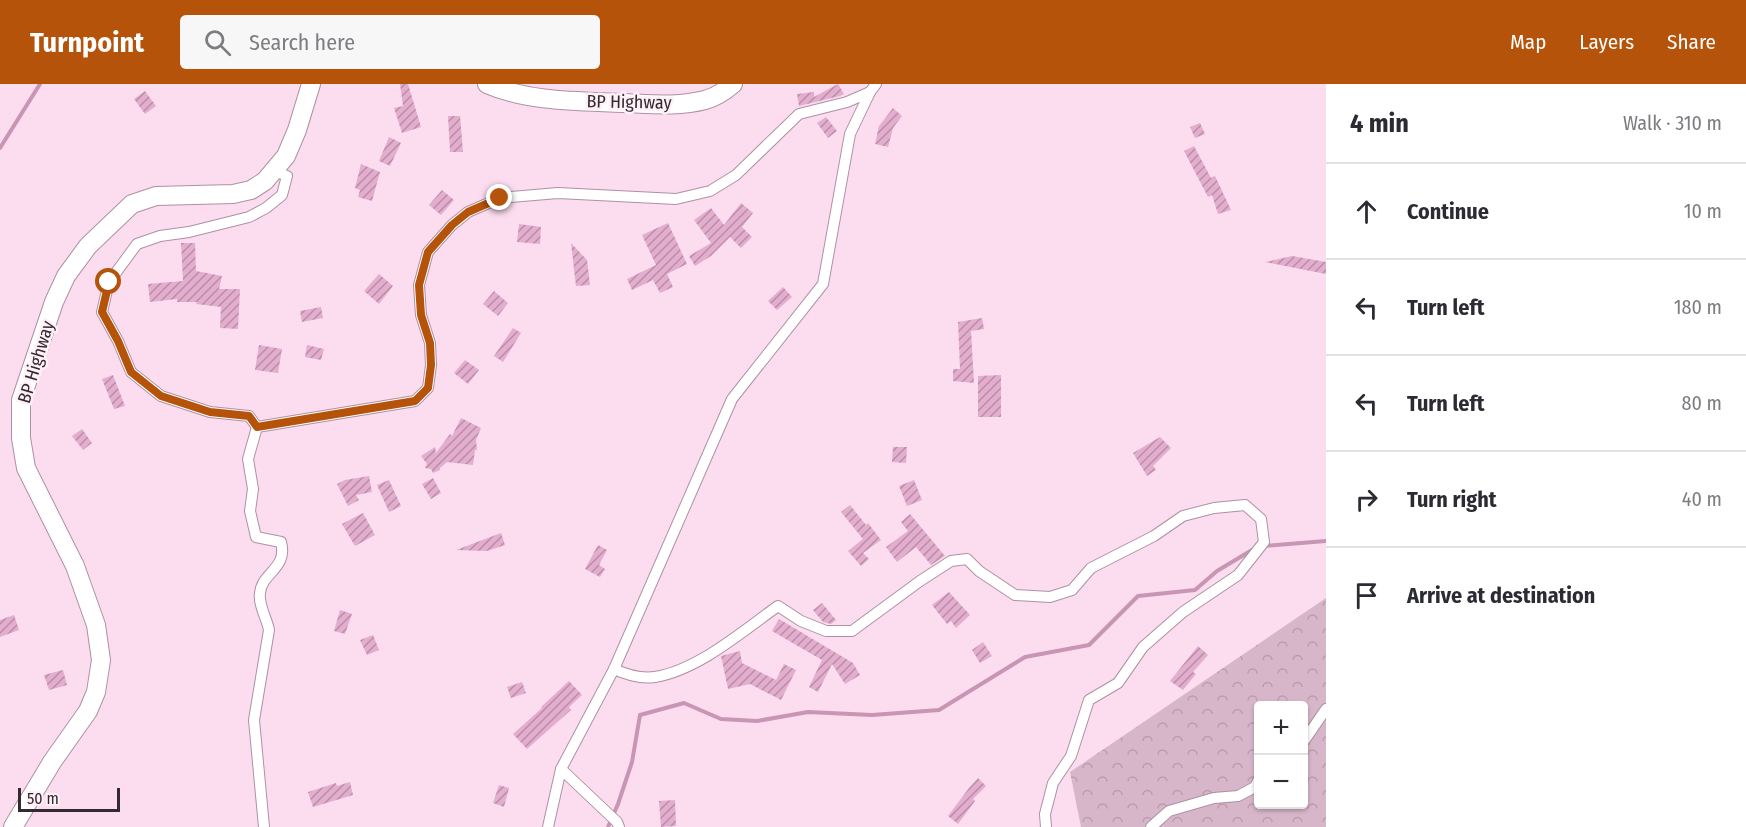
<!DOCTYPE html>
<html lang="en">
<head>
<meta charset="utf-8">
<style>
	body { margin:0; font-family:"Fira Sans Condensed",sans-serif; background:#f7f7f7; color:#2b2b33 }
	.controls { position:absolute; right:18px; bottom:18px; display:grid; overflow:hidden; border-radius:6px; box-shadow:0 2px 4px #0004 }
	.controls button { width:54px; height:54px; display:grid; place-items:center; padding:0; border:0; border-bottom:2px solid #e1e1e2; background:#fff; color:#2b2b33; font:30px sans-serif }
	.scale { position:absolute; left:18px; bottom:15px; width:102px; box-sizing:border-box; padding-left:6px; border:3px solid #352930; border-top:0; font-size:16px; line-height:21px; white-space:nowrap; color:#352930; -webkit-text-stroke:4px #fdf0f7; paint-order:stroke }
	.stop { position:absolute; width:18px; height:18px; margin:-14px; border:4px solid #b45309; border-radius:50%; background:#fff }
	.stop.end { background:#b45309; border-color:#fff; box-shadow:0 2px 6px #0008 }
	.list { margin:0; padding:0; list-style:none }
	h2 { display:flex; justify-content:space-between; align-items:center; height:78px; margin:0; padding:0 24px; font-size:26px }
	h2 small { font-size:20px; font-weight:400; color:#7c7c81 }
	.list li { display:grid; grid-template-columns:39px 1fr auto; gap:18px; align-items:center; box-sizing:border-box; height:96px; padding:0 24px; border-top:2px solid #e1e1e2 }
	.list b { display:block; font-size:22px; white-space:nowrap }
	.list em { font-size:20px; font-style:normal; color:#7c7c81 }
	.icon { flex:none; width:33px; height:33px; fill:none; stroke:currentColor; stroke-width:2; stroke-linecap:round; stroke-linejoin:round }
	.map { position:relative; flex:none; width:1326px; height:743px; overflow:hidden }
	header { display:flex; align-items:center; gap:36px; box-sizing:border-box; height:84px; padding:0 30px; background:#b45309; color:#fff }
	header strong { font-size:28px }
	nav { display:flex; gap:33px; margin-inline-start:auto; font-size:21px }
	.search { width:420px; height:54px; background:#f7f7f7; display:flex; align-items:center; gap:15px; box-sizing:border-box; padding:0 21px; border-radius:6px; color:#7c7c81; font-size:22px }
	main { display:flex }
	aside { flex:1; background:#fff }
	.map>svg:first-child { display:block }
	.forest { fill:url(#forest-crowns); fill-rule:evenodd }
	.lines { fill:none; stroke-linecap:round; stroke-linejoin:round }
	.stream { stroke:#c995b5; stroke-width:4 }
	.building { fill:url(#building-hatch) }
	.minor-casing { stroke:#ad91a2; stroke-width:12 }
	.trunk-casing { stroke:#ad91a2; stroke-width:20 }
	.minor { stroke:#fff; stroke-width:10 }
	.trunk { stroke:#fff; stroke-width:18 }
	.route { stroke:#b45309; stroke-width:8 }
	.labels { text-anchor:middle; stroke-width:5; stroke-linejoin:round; paint-order:stroke }
	.street-label { font-size:18px; fill:#352930; stroke:#fdf0f7 }
</style>
</head>
<body>
<header>
<strong>Turnpoint</strong>
<div class="search"><svg class="icon" aria-label="search" viewBox="0 0 24 24"><circle cx="10" cy="10" r="6"/><path d="M15 15l6 6"/></svg>Search here</div>
<nav><a>Map</a><a>Layers</a><a>Share</a></nav>
</header>
<main>
<div class="map">
<svg width="1326" height="743" viewBox="0 0 1326 743">
	<defs>
		<pattern id="forest-crowns" width="20" height="18" patternUnits="userSpaceOnUse" patternTransform="scale(1.5)"><rect width="20" height="18" fill="#d8b6ca"/><path d="M2 6a3 3 0 1 1 6 0M12 15a3 3 0 1 1 6 0" fill="none" stroke="#ba9cae"/></pattern>
		<pattern id="building-hatch" width="6" height="6" patternUnits="userSpaceOnUse" patternTransform="scale(1.5)"><rect width="6" height="6" fill="#e3adce"/><path d="M-1 1l2-2M0 6l6-6M5 7l2-2" fill="none" stroke="#b98da8"/></pattern>
	</defs>
	<rect width="100%" height="100%" fill="#fbddef"/>
	<path class="forest" d="M1326 514V743H1081L1070 688ZM1258 622H1304V720H1258Z"/>
	<g class="lines">
		<g class="stream">
			<path d="M0 64 40 0"/>
			<path d="M1264 462 1326 457"/>
			<path d="M608 743 618 720 632 678 640 631 684 619 721 635 757 637 808 628 872 631 939 626 1025 573 1089 561 1138 512 1195 506 1217 487 1257 463"/>
		</g>
	</g>
	<g class="building">
		<path d="M400 0H408L421 43 402 49 394 24 403 22Z"/>
		<path d="M838 0 844 10 840 12 799 22 797 10 814 8V13Z"/>
		<path d="M145 7 156 22 145 30 134 15Z"/>
		<path d="M893 24 902 32 893 44 888 63 875 60 879 42Z"/>
		<path d="M448 32H460L463 68H450Z"/>
		<path d="M826 33 837 47 828 54 817 39Z"/>
		<path d="M1200 39 1205 50 1195 54 1190 43Z"/>
		<path d="M389 53 401 59 390 82 379 77Z"/>
		<path d="M1194 62 1211 94 1215 92 1231 126 1218 130 1212 111 1208 113 1184 67Z"/>
		<path d="M361 80 380 88 372 117 358 113 360 106 355 104Z"/>
		<path d="M442 106 454 116 441 131 429 121Z"/>
		<path d="M741 119 753 129 742 143 752 153 741 164 730 153 711 172 695 182 689 172 711 159 694 136 711 124 724 141Z"/>
		<path d="M668 139 687 180 667 190 673 203 660 209 653 196 632 206 627 195 656 181 642 151Z"/>
		<path d="M519 140 541 143 540 160 517 158Z"/>
		<path d="M181 159H195L196 187 222 192 219 205H240L238 245 220 244 221 223 196 220 197 218H177V215L150 218 148 200 183 197Z"/>
		<path d="M571 159 587 176 590 201 576 202Z"/>
		<path d="M1292 172 1326 178V190L1265 178Z"/>
		<path d="M379 190 393 202 379 220 364 207Z"/>
		<path d="M783 203 792 213 777 226 768 217Z"/>
		<path d="M494 207 508 219 498 232 483 220Z"/>
		<path d="M321 223 323 234 302 238 300 227Z"/>
		<path d="M982 234 984 245 971 247 974 299 953 297V285H960L958 238Z"/>
		<path d="M513 244 521 249 503 278 494 272Z"/>
		<path d="M259 261 282 265 278 289 255 286Z"/>
		<path d="M307 261 324 265 321 276 305 273Z"/>
		<path d="M465 276 479 286 468 300 454 289Z"/>
		<path d="M113 291 125 322 114 325 102 295Z"/>
		<path d="M1001 291V333H978V292Z"/>
		<path d="M461 334 481 344 476 356 477 366H475L473 381 447 378 440 384V386L433 389 431 385 425 384 427 380 421 372 435 363 436 369 450 350 452 352Z"/>
		<path d="M82 345 92 359 83 366 72 352Z"/>
		<path d="M1160 353 1171 364 1153 382 1156 386 1147 392 1133 369Z"/>
		<path d="M893 363H907L906 379 892 378Z"/>
		<path d="M369 392 372 408 356 411 359 416 348 422 337 400 345 396Z"/>
		<path d="M433 394 441 409 431 415 422 400Z"/>
		<path d="M389 396 401 422 389 428 377 401Z"/>
		<path d="M914 396 922 416 907 422 899 402Z"/>
		<path d="M850 421 866 441 868 439 881 456 863 469 869 475 861 482 848 467 863 455 841 428Z"/>
		<path d="M363 429 375 451 355 462 342 440Z"/>
		<path d="M910 430 945 472 931 481 916 463 897 478 886 463 908 447 901 438Z"/>
		<path d="M501 449 505 461 487 467 456 466Z"/>
		<path d="M598 461 607 466 599 481 605 485 600 493 585 485Z"/>
		<path d="M949 508 970 531 956 544 951 537 947 540 932 521Z"/>
		<path d="M822 519 836 536 831 540 823 538 813 526Z"/>
		<path d="M340 526 352 530 345 550 334 547Z"/>
		<path d="M14 531 19 546 0 553V536Z"/>
		<path d="M779 535 853 579 860 591 845 600 832 580 818 608 809 603 822 576 772 547Z"/>
		<path d="M373 551 379 566 367 571 360 556Z"/>
		<path d="M983 558 992 572 980 579 972 566Z"/>
		<path d="M1198 562 1208 571 1193 588 1196 590 1183 606 1170 597Z"/>
		<path d="M740 567 742 579 776 596 784 580 796 586 781 616 750 600 728 605 721 572Z"/>
		<path d="M63 586 67 601 49 606 44 591Z"/>
		<path d="M569 597 582 611 569 623 571 626 527 665 513 650 542 624 541 623Z"/>
		<path d="M522 598 526 609 511 614 507 603Z"/>
		<path d="M978 694 986 702 973 715 975 717 958 740 948 732 969 704Z"/>
		<path d="M350 698 353 711 313 723 308 708 336 699 337 702Z"/>
		<path d="M499 701 509 704 504 723 493 719Z"/>
		<path d="M675 716 676 742 661 743 659 717Z"/>
	</g>
	<g class="lines">
		<defs>
			<g id="minor">
				<path d="M275 87 287 92 282 111 266 124 249 133 189 148 160 152 137 160 109 198 102 228 118 257 131 288 161 312 210 328 249 332 257 343 415 317 428 304 431 281 430 259 421 231 419 201 428 168 452 141 468 128 500 114 558 109 676 115 710 107 736 91 799 30 847 18 870 8"/>
				<path d="M257 343 248 375 253 405 250 427 256 453 281 458C288 485 262 488 260 509 258 520 267 535 269 546L254 636 264 743"/>
				<path d="M614 585C627 591 641 595 655 593 698 586 743 547 778 522L801 537 826 547H852L920 497 951 477 967 475 979 487 1015 511 1050 513 1072 506 1091 484 1154 452 1183 432 1214 424 1245 421 1261 435 1264 458 1238 491 1183 528 1143 563 1118 599 1089 616 1071 672 1053 699 1045 730 1046 743"/>
				<path d="M1304 657 1326 625"/>
				<path d="M561 685 614 585 732 315 823 200 850 50 870 8 876 0"/>
				<path d="M548 743 561 685 617 738 619 743"/>
				<path d="M1151 743 1169 727 1214 714 1238 712 1255 703 1258 697"/>
			</g>
			<g id="trunk">
				<path d="M487 0C528 18 578 17 623 19 650 20 679 23 705 16 716 13 725 7 733 0"/>
				<path d="M13 743 52 678 88 627 96 608 101 576 96 541 75 482 26 384 21 354V316L54 218 66 192 88 162 132 120 156 112 233 110 251 106 265 97 286 72 297 46 311 0"/>
			</g>
		</defs>
		<use href="#minor" class="minor-casing"/>
		<use href="#trunk" class="trunk-casing"/>
		<use href="#minor" class="minor"/>
		<use href="#trunk" class="trunk"/>
	</g>
	<g class="lines">
		<path class="route" d="M109 198 102 228 118 257 131 288 161 312 210 328 249 332 257 343 415 317 428 304 431 281 430 259 421 231 419 201 428 168 452 141 468 128 500 114"/>
	</g>
	<g class="labels">
		<g class="street-label">
			<text transform="translate(629 18) rotate(1)" y="6">BP Highway</text>
			<text transform="translate(36 278) rotate(-73)" y="6">BP Highway</text>
		</g>
	</g>
</svg>
<div class="controls">
<button>+</button>
<button>−</button>
</div>
<div class="scale">50 m</div>
<div class="stop" style="left:109px;top:198px"></div>
<div class="stop end" style="left:500px;top:114px"></div>
</div>
<aside>
<h2>4 min<small>Walk · 310 m</small></h2>
<ul class="list">
<li><svg class="icon" aria-label="ahead" viewBox="0 0 24 24"><path d="M12 20V5M6 11l6-6 6 6"/></svg><div><b>Continue</b></div><em>10 m</em></li>
<li><svg class="icon" aria-label="left" viewBox="0 0 24 24"><path d="M17 20v-9H6M10 6l-5 5 5 5"/></svg><div><b>Turn left</b></div><em>180 m</em></li>
<li><svg class="icon" aria-label="left" viewBox="0 0 24 24"><path d="M17 20v-9H6M10 6l-5 5 5 5"/></svg><div><b>Turn left</b></div><em>80 m</em></li>
<li><svg class="icon" aria-label="right" viewBox="0 0 24 24"><path d="M7 20v-9h11M14 6l5 5-5 5"/></svg><div><b>Turn right</b></div><em>40 m</em></li>
<li><svg class="icon" aria-label="arrive" viewBox="0 0 24 24"><path d="M6 21V4h12l-3 4 3 4H6"/></svg><div><b>Arrive at destination</b></div></li>
</ul>
</aside>
</main>
</body>
</html>
